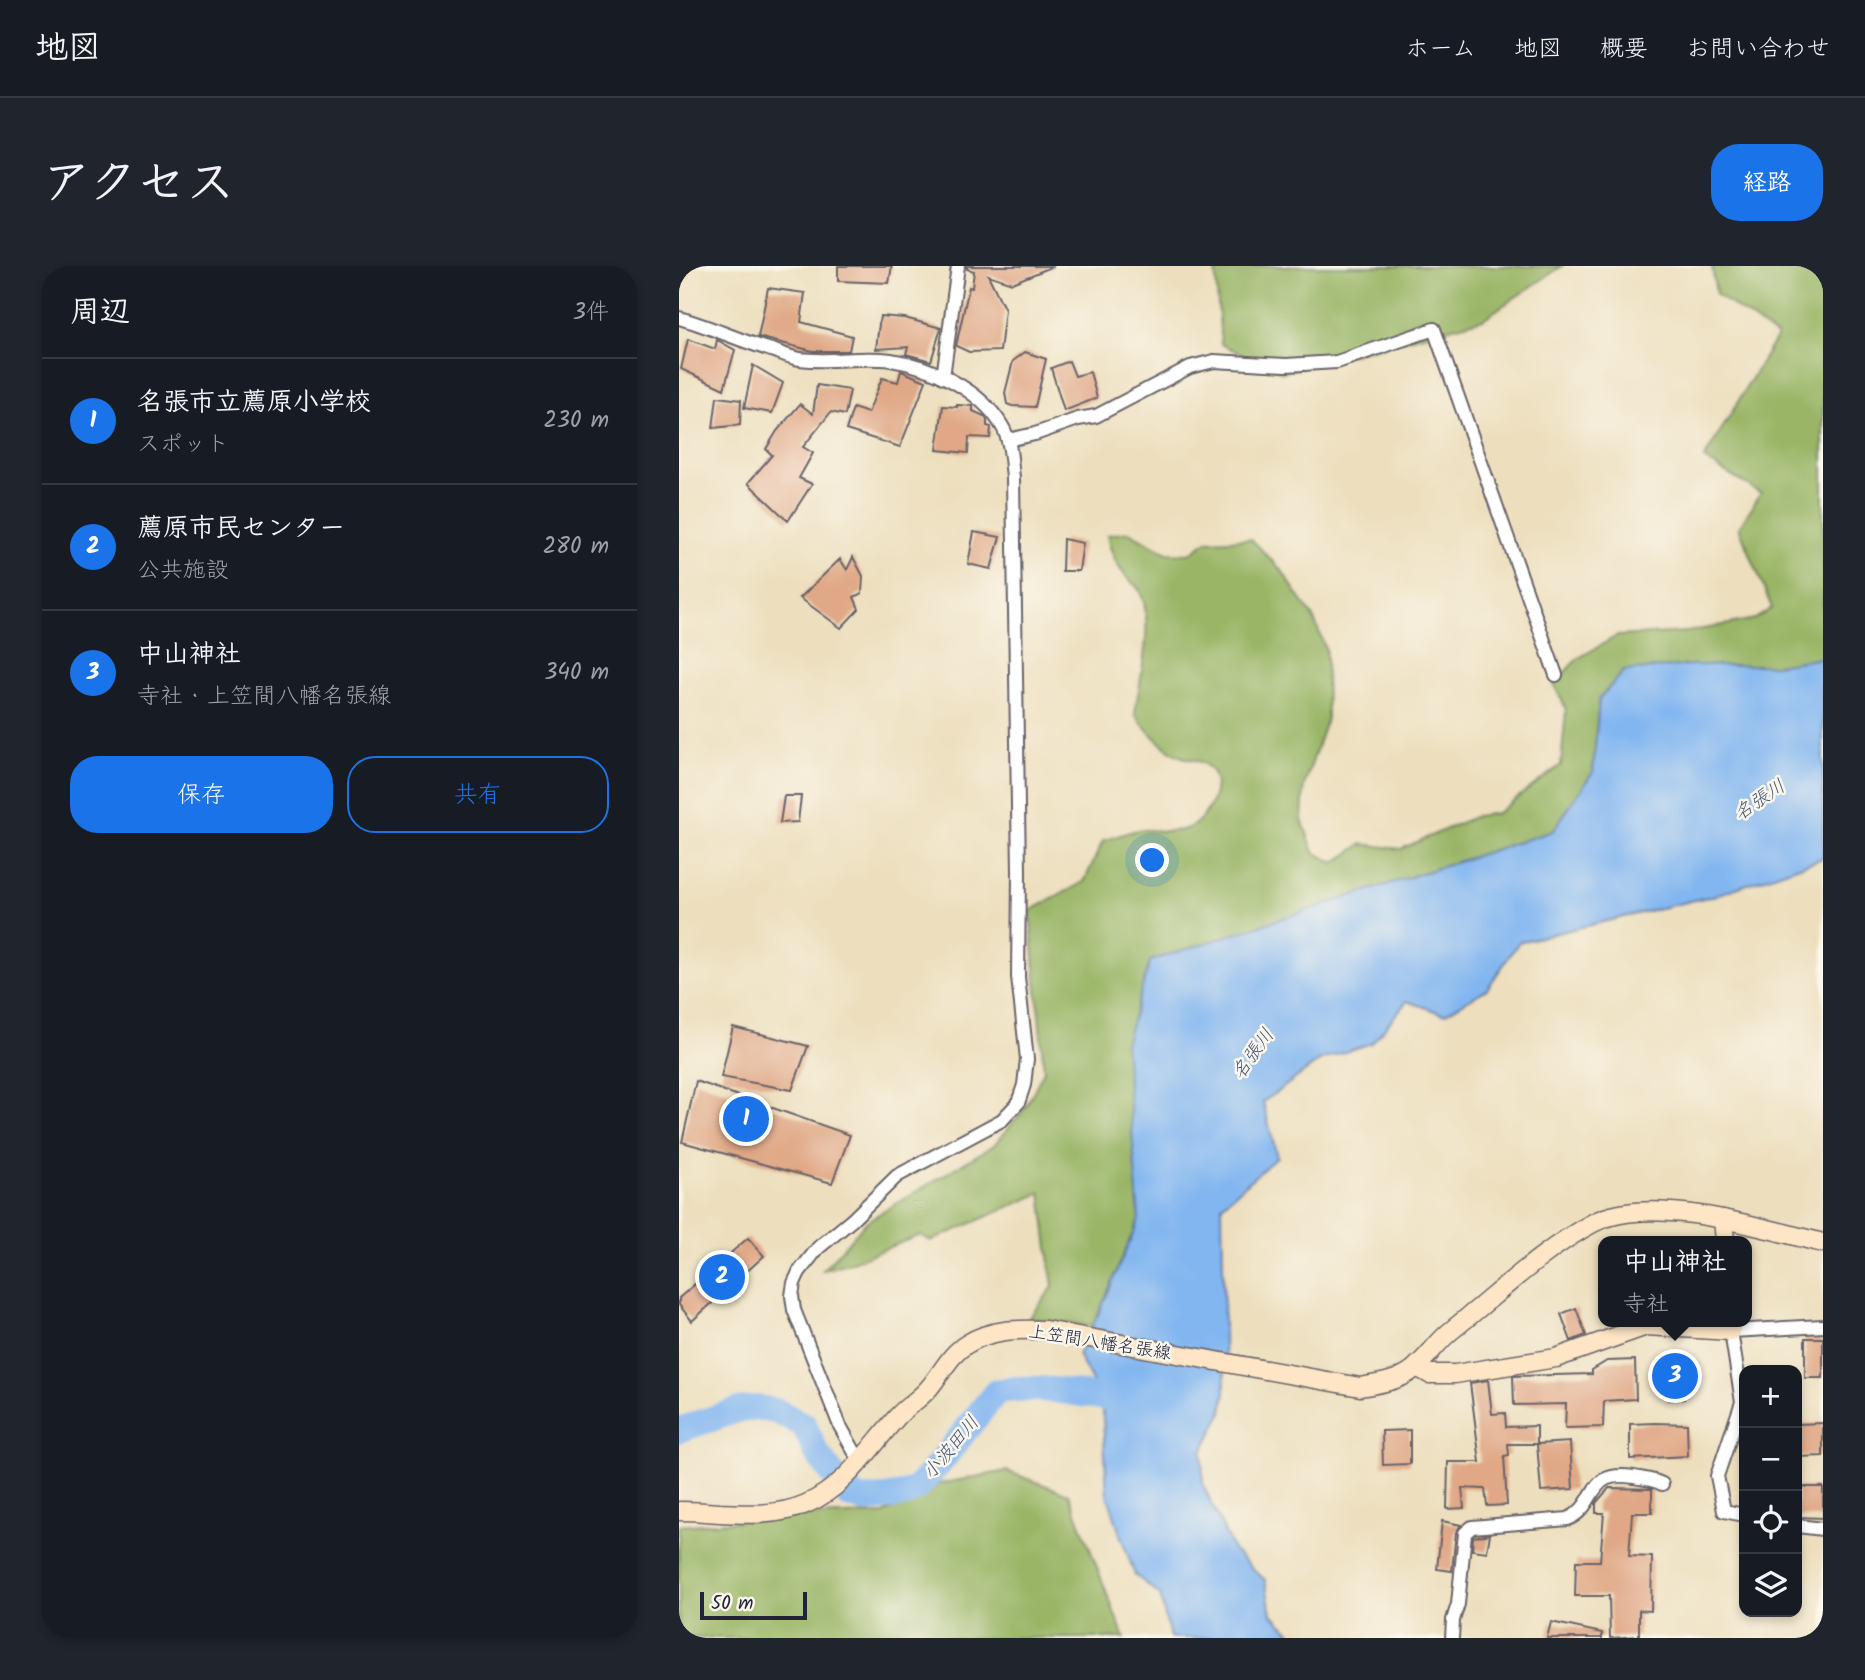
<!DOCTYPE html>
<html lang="ja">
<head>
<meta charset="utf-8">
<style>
	body { margin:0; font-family:Kalam,"Klee One",sans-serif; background:#20242c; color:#f1f3f6 }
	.controls { position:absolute; right:21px; bottom:21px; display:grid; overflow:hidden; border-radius:14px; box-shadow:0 4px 10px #0003 }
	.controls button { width:63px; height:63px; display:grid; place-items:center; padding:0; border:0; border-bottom:2px solid #363941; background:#171b24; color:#f1f3f6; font:35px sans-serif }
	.scale { position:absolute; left:21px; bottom:18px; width:107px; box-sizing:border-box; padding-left:7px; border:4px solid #22223b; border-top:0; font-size:19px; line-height:24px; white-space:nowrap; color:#22223b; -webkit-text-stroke:5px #fbf7ec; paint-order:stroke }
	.you { position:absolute; left:474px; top:595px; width:24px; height:24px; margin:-18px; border:5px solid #fff; border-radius:50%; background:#1a73e8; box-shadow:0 0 0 10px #1a73e833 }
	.badge { display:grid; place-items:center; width:46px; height:46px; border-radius:50%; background:#1a73e8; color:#fff; font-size:23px; font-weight:700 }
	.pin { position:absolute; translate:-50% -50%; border:4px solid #fff; box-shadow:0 2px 7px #0006 }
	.popup { position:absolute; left:919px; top:970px; width:154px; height:91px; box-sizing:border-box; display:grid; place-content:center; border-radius:14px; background:#171b24; filter:drop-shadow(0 2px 5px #0005); font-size:23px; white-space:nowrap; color:#9ea1a6 }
	.popup b { font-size:26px; color:#f1f3f6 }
	.popup::after { content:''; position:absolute; left:50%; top:100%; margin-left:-14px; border:14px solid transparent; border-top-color:#171b24 }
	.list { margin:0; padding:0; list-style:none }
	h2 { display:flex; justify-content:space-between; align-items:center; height:91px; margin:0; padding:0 28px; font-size:30px }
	h2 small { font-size:23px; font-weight:400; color:#9ea1a6 }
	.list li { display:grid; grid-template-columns:46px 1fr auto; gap:21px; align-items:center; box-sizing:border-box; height:126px; padding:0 28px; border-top:2px solid #363941 }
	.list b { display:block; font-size:26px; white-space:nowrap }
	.list p { margin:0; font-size:23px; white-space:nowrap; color:#9ea1a6 }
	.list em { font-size:23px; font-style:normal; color:#9ea1a6 }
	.actions { display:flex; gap:14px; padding:21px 28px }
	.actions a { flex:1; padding:16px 0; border:2px solid #1a73e8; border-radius:28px; text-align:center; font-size:24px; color:#1a73e8 }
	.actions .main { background:#1a73e8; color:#fff }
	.icon { flex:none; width:38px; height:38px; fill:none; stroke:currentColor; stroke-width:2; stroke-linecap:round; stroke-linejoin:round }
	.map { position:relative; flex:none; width:1144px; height:1372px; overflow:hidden; border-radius:28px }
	header { display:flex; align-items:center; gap:42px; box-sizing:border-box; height:98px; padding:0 35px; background:#171b24; border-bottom:2px solid #363941 }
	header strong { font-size:33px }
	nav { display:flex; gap:38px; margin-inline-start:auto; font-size:24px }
	.intro { display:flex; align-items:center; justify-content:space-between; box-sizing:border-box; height:168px; padding:0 42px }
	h1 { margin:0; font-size:49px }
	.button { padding:18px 32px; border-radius:28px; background:#1a73e8; color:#fff; font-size:24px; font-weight:700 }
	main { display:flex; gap:42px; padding:0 42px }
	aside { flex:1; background:#171b24; border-radius:28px; box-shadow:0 4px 10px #0003 }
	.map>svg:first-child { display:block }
	.forest { fill:#9ab566; stroke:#5e6c50; stroke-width:2 }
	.water { fill:#82b6f0; stroke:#526c96; stroke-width:2 }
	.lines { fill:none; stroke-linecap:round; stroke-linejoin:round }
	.river { stroke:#82b6f0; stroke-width:26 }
	.building { fill:#e0a886 }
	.street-casing { stroke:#696469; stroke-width:16 }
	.secondary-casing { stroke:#696469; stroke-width:21 }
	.street { stroke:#fff; stroke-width:12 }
	.secondary { stroke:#fde5c5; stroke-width:18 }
	.labels { text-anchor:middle; stroke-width:5; stroke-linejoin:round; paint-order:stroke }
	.street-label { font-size:18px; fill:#22223b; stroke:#fbf7ec }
	.water-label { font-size:19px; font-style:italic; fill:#44567a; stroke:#fbf7ec }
</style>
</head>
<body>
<header>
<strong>地図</strong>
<nav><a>ホーム</a><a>地図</a><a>概要</a><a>お問い合わせ</a></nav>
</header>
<div class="intro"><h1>アクセス</h1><a class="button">経路</a></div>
<main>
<aside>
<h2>周辺<small>3件</small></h2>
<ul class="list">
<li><span class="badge">1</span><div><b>名張市立薦原小学校</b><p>スポット</p></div><em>230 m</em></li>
<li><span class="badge">2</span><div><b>薦原市民センター</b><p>公共施設</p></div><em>280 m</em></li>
<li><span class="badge">3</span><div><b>中山神社</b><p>寺社 · 上笠間八幡名張線</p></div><em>340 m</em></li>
</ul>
<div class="actions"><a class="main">保存</a><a>共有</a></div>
</aside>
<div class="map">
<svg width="1144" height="1372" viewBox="0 0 1144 1372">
	<rect width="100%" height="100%" fill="#fbf7ec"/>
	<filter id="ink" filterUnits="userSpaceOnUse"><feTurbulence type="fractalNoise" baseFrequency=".0143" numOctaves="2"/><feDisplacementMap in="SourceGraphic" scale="14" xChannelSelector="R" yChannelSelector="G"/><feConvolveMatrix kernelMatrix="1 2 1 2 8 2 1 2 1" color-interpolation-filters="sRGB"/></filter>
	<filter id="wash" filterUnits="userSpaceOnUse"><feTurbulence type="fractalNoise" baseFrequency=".00686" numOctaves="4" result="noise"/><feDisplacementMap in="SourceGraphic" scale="28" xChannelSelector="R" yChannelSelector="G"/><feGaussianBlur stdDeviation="1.57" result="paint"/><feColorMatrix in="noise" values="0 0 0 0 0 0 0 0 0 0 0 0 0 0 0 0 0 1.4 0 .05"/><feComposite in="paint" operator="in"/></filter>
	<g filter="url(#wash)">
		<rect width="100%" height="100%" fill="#eddfbe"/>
		<g class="forest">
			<path d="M536 0H883L804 53 603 107 542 78Z"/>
			<path d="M1033 0H1144V392L1096 399H1013L945 405 920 433 914 506 874 565 471 695 458 924 460 953 414 1060 350 1052 374 1021 362 927 252 975 241 969 173 996 144 1004 188 955 315 879 345 844 365 805 351 645 405 616 424 575C436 571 448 566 460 564 475 563 496 568 509 562 528 554 549 517 528 500 520 493 512 494 503 491 485 484 466 463 456 448 460 416 477 352 460 324 457 318 449 314 445 308 435 296 431 284 428 269L450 266 488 287 510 288 528 275 572 273 603 305 635 353 647 384 648 452 625 520 623 554 635 586 655 597 683 578 722 583 797 550 818 547 882 499 887 443 875 418 898 393 938 370 1008 366 1076 353 1093 342 1060 261 1082 227 1025 193 1098 70 1037 28Z"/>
			<path d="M327 1205 390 1228 445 1372H0V1260L124 1250 205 1248 260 1218Z"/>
		</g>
		<path class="water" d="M1144 392V592L1037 629 840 676 808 723 765 748 728 735 693 777 642 794 584 836 598 891 543 939 546 1125 543 1147 523 1186 524 1219 554 1284 586 1314 592 1347 618 1372H491L481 1329 456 1309 441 1268 428 1227 423 1134 399 1089 421 1045 460 953 446 778 471 695 874 565 914 506 920 433 945 405 1013 399H1096Z"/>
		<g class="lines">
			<path class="river" d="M0 1164 59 1144 80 1142 97 1145 125 1159 137 1186 169 1229 184 1234 205 1232 224 1229 238 1222 260 1198 317 1126C353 1116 418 1131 455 1137"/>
		</g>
		<g id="blocks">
			<g class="building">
				<path d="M159 0H213L210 17 159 15Z"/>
				<path d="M288 0H375L333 17 309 9 326 44 321 85 290 86 277 80 290 21 293 22 295 5 288 3Z"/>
				<path d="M89 22 126 27 122 56 173 70 170 85H134L79 71Z"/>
				<path d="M201 50 226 52 262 62 252 95 227 88 229 81 197 83Z"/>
				<path d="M9 73 36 83 38 74 56 84 45 123 2 103Z"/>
				<path d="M346 86 367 93 356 141 333 140 328 138 326 127 334 95Z"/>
				<path d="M390 95 396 110 411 106 418 132 385 145 372 102Z"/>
				<path d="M74 99 104 117 93 147 65 142Z"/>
				<path d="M222 105 247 115 221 181 167 164 174 142 189 147 203 112 219 116Z"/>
				<path d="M138 119 171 124 166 149 152 146 124 181 134 187 120 212 133 218 109 255 69 217 93 189 87 183 98 165 121 138 134 148Z"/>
				<path d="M38 131 62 134 61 159 34 162Z"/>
				<path d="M278 139 294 140V145L305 150 308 154V160L312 161 311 172 290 171 289 187 258 184 264 140 278 141Z"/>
				<path d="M295 266 321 271 312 303 289 298Z"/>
				<path d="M384 273 404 277 400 305H383Z"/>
				<path d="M174 291 184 310 183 327 175 331 180 343 162 362 121 332 161 293 168 304Z"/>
				<path d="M105 530H122L119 556 101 557Z"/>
				<path d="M54 761 129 780 113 824 42 811Z"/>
				<path d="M17 815 171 869 153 917 3 876Z"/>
				<path d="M69 972 85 990 13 1055 0 1039V1032Z"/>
				<path d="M897 1042 907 1069 892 1075 882 1048Z"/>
				<rect x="1126" y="1072" width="18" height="40"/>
				<path d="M956 1094 957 1133 925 1135 924 1161 886 1162 887 1138 835 1139 834 1110 913 1108V1104L928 1095Z"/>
				<path d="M1006 1095 1007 1110 1003 1111 1005 1133 990 1134 988 1112H982L981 1097Z"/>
				<path d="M809 1114 813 1148 826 1147 827 1161 858 1160V1178H829L830 1189 825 1190 828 1239 808 1240 806 1223 783 1222 785 1242 768 1243 769 1196H801L791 1117Z"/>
				<path d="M976 1157 1008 1158 1009 1190 951 1193V1158Z"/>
				<path d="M1144 1157V1190L1119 1191 1118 1158Z"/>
				<path d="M731 1164V1198L704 1199 703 1165Z"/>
				<path d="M891 1176 894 1223 862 1225 858 1178Z"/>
				<path d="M1118 1221H1144V1252L1118 1251Z"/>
				<path d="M930 1222 973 1223V1247H953L950 1290 973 1291 972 1345 960 1344V1370L931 1372 930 1330H896L897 1295H921L925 1247H917V1237Z"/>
				<path d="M763 1255 782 1259 777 1266 773 1305 758 1303Z"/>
				<path d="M811 1268 808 1286 793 1284 794 1271Z"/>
				<path d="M872 1356 923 1367V1372H868Z"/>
			</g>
		</g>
	</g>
	<g filter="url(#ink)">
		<use href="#blocks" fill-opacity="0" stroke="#696469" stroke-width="2"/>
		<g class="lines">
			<defs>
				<g id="street">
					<path d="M0 52C33 61 63 76 96 85 104 88 113 92 121 93 151 97 182 90 212 94 252 100 302 124 323 160 332 175 332 194 334 212L340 606 339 711 348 793 345 819 339 837 323 854 218 910 173 954 139 982 120 1006 115 1017 113 1030 115 1044 161 1160 175 1185 183 1194"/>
					<path d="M264 111 279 0"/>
					<path d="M329 174 356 168 399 153 417 150 511 101 535 95 607 99 658 96 755 63 877 409"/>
					<path d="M1065 1249 1045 1245 1038 1210 1063 1136 1052 1065 1144 1060"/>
					<path d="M1118 1260 1144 1263"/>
					<path d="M773 1372 774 1354 779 1338 786 1267 793 1261 889 1253C920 1239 906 1203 955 1211 965 1213 974 1213 983 1218"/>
				</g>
				<g id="secondary">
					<path d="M1044 953 1046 975"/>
					<path d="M738 1101 750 1108H776L877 1092 967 1060 1052 1065 1051 1056"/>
					<path d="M0 1245C40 1245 89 1255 127 1238 167 1221 191 1181 219 1150 228 1140 241 1133 250 1122 263 1107 271 1088 288 1078 312 1063 339 1063 366 1064L681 1121C702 1117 725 1115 740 1098 752 1087 760 1074 773 1064 816 1030 866 982 914 957 971 927 1083 962 1144 977"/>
				</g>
			</defs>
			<use href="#street" class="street-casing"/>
			<use href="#secondary" class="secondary-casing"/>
			<use href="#street" class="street"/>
			<use href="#secondary" class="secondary"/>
		</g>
	</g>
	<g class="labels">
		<g class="street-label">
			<text transform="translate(421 1076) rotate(9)" y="6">上笠間八幡名張線</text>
		</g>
		<g class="water-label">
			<text transform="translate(1080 533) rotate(-34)" y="7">名張川</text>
			<text transform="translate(573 787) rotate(-54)" y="7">名張川</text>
			<text transform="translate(271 1181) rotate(-50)" y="7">小波田川</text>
		</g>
	</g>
</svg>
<div class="controls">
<button>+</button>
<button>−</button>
<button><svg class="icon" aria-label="locate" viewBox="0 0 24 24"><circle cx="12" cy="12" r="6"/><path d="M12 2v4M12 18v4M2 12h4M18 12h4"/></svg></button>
<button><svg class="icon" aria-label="layers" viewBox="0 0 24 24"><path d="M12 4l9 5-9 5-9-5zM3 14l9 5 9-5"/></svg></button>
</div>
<div class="scale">50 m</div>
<div class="you"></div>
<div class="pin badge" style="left:67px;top:853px">1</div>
<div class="pin badge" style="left:43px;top:1011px">2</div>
<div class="pin badge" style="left:996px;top:1110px">3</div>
<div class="popup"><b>中山神社</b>寺社</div>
</div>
</main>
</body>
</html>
